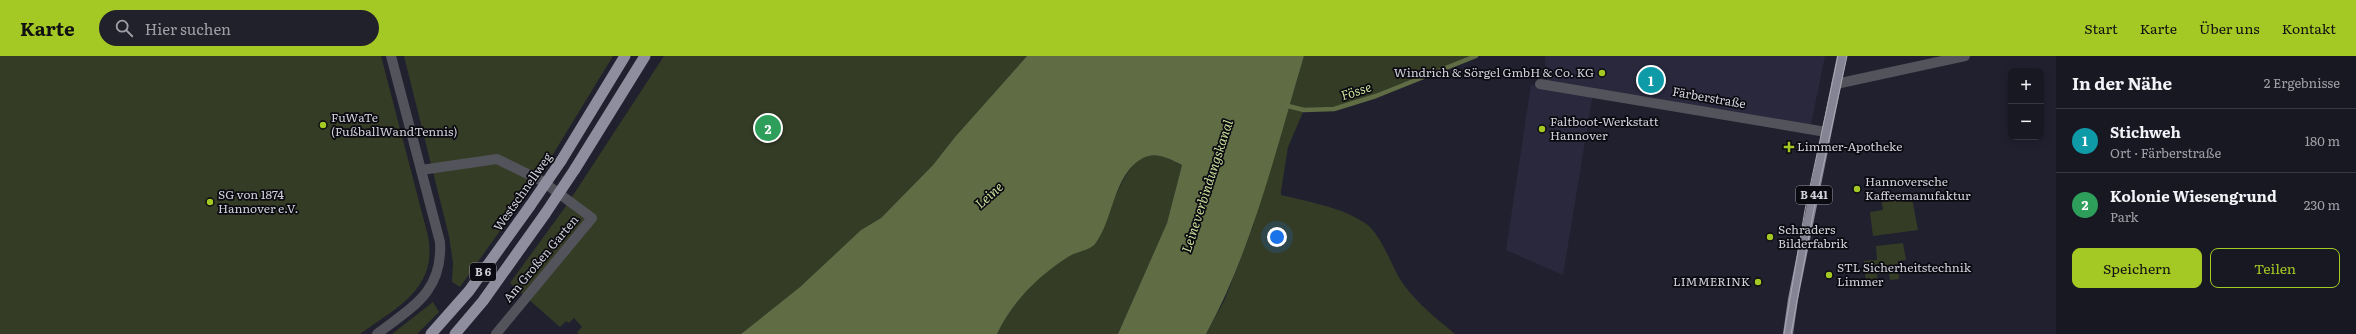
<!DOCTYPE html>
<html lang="de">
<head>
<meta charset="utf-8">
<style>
	body { margin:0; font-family:Literata,serif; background:#21212b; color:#f1f3f6 }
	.controls { position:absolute; right:12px; top:12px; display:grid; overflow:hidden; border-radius:8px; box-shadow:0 2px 10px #0003 }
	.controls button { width:36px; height:36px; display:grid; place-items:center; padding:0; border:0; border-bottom:1px solid #363741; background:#181823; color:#f1f3f6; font:20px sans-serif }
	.you { position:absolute; left:1277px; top:181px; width:14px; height:14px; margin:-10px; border:3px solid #fff; border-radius:50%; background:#1a73e8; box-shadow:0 0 0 6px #1a73e833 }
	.badge { display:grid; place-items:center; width:26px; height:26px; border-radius:50%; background:#a4c824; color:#fff; font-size:13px; font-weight:700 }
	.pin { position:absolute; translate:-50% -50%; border:2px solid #fff; box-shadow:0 1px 4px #0006 }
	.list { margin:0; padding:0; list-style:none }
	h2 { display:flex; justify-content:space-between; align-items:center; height:52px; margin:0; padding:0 16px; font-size:17px }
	h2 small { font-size:13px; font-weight:400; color:#9fa0a6 }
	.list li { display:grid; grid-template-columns:26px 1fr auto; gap:12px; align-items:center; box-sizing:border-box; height:64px; padding:0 16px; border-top:1px solid #363741 }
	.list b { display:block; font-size:15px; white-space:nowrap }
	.list p { margin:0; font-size:13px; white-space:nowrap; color:#9fa0a6 }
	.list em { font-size:13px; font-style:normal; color:#9fa0a6 }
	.actions { display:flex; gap:8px; padding:12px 16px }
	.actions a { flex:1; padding:9px 0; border:1px solid #a4c824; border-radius:8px; text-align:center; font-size:14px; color:#a4c824 }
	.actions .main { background:#a4c824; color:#111 }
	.icon { flex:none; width:22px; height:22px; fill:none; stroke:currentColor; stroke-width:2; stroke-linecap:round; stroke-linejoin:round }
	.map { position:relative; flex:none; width:2056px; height:278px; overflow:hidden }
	header { display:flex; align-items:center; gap:24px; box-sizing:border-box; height:56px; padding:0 20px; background:#a4c824; color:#111 }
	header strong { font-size:19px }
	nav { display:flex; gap:22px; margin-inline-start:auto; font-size:14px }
	.search { width:280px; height:36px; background:#21212b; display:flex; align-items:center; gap:10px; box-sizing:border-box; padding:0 14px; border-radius:22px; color:#9fa0a6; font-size:15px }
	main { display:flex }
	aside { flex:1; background:#181823 }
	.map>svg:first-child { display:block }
	.built { fill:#29283d }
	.green { fill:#353c25 }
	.water { fill:#606c44 }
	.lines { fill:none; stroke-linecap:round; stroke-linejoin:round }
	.stream { stroke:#606c44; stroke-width:4.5 }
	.minor { stroke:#53535b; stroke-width:10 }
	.primary { stroke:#848494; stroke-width:10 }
	.trunk { stroke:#8e8e9f; stroke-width:11 }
	.tram { stroke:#a9a9b4; stroke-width:1 }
	.trunk-bridge { stroke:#8e8e9f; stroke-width:11 }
	.poi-dot { fill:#a4c824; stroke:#0b0a11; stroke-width:1.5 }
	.labels { text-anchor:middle; stroke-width:3.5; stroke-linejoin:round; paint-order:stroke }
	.shield { fill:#0b0a11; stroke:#95959e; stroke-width:1 }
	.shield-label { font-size:11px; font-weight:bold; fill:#d0d0da }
	.poi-label { font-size:12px; fill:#d0d0da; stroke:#0b0a11; text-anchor:start }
	.street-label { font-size:12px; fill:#d0d0da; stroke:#0b0a11 }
	.water-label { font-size:13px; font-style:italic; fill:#cbdf9b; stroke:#0b0a11 }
</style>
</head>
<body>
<header>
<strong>Karte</strong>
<div class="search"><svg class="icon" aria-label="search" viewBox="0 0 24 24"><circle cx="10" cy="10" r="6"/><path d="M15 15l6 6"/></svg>Hier suchen</div>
<nav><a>Start</a><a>Karte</a><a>Über uns</a><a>Kontakt</a></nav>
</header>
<main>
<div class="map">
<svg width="2056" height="278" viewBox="0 0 2056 278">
	<rect width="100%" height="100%" fill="#20202f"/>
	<g class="built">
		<path d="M1545 0H1825L1810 73 1547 29Z"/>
		<path d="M1531 29 1593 37 1563 219 1506 194Z"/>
	</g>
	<g class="green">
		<path d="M0 0H381L428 180C438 233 397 251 360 278H0Z"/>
		<path d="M404 0H613L544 113 460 231 452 226 453 207 449 180Z"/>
		<path d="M664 0H1027L955 81 933 109 881 162 861 174 800 231 741 278H579L577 276 582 271 574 262 569 267 566 265 560 271 510 227 566 150Z"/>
		<path d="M1304 0H1476L1376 40 1334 53 1304 54 1288 91 1281 135V139C1309 146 1341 151 1365 167 1382 178 1392 213 1404 229 1418 248 1437 263 1455 278H1206L1225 243 1252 173Z"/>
		<path d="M1159 98 1182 109 1167 167 1118 278H997C1013 245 1037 220 1068 201 1075 196 1090 194 1095 187 1110 165 1119 112 1144 101 1148 99 1154 99 1159 98Z"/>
		<path d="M1911 137 1918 174 1873 180 1870 156 1883 154 1881 142Z"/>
		<path d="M1903 187 1906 204 1898 205 1899 223 1890 224 1889 217 1877 218 1878 228 1866 229 1864 205 1877 204 1876 190Z"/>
		<path d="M433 246 439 256 417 278H392Z"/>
	</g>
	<path class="water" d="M1027 0H1304C1276 93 1253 192 1206 278H1118L1167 167 1182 109C1170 103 1156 95 1143 102 1113 118 1114 163 1095 188 1089 195 1075 196 1068 201 1037 221 1013 245 997 278H741L800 231 861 174 881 162 933 109 955 81Z"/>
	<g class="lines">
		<path class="stream" d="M1284 49 1304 54 1334 53 1376 40 1476 0"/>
		<g class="minor">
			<path d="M1540 28 1826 76"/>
			<path d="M1836 28 1965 0"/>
			<path d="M421 114 497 103 542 125 592 162 496 278"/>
			<path d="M377 278C412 251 443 236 440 186L391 0"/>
		</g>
		<path class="primary" d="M1788 278 1793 243 1842 0"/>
		<g class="trunk">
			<path d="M561 105 625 0"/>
			<path d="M575 113 645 0"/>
			<path d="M431 278 469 235 530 150"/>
			<path d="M455 278 483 245 545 158"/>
		</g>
		<g class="tram">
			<path d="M1784 278 1805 154 1838 0"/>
			<path d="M1791 278 1814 153 1847 0"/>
		</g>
		<g class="trunk-bridge">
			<path d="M530 150 561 105"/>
			<path d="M545 158 575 113"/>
		</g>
	</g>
	<g class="poi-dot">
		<circle cx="1602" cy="17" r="4"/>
		<circle cx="323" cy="69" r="4"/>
		<circle cx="1542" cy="73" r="4"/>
		<path d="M1787 85h4v4h4v4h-4v4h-4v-4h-4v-4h4z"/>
		<circle cx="1857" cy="133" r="4"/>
		<circle cx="210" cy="146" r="4"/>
		<circle cx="1770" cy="181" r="4"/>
		<circle cx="1829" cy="219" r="4"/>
		<circle cx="1758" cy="226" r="4"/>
	</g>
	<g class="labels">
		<g class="shield">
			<rect x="1796" y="130" width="36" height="18" rx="3"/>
			<rect x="470" y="207" width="26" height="18" rx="3"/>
		</g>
		<g class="shield-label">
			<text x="1814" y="143">B 441</text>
			<text x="483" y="220">B 6</text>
		</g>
		<g class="poi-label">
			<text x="1594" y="21" text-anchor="end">Windrich &amp; Sörgel GmbH &amp; Co. KG</text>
			<text x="331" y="66">FuWaTe<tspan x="331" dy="14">(FußballWandTennis)</tspan></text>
			<text x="1550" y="70">Faltboot-Werkstatt<tspan x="1550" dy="14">Hannover</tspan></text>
			<text x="1797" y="95">Limmer-Apotheke</text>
			<text x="1865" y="130">Hannoversche<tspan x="1865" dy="14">Kaffeemanufaktur</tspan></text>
			<text x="218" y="143">SG von 1874<tspan x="218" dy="14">Hannover e.V.</tspan></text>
			<text x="1778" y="178">Schraders<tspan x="1778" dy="14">Bilderfabrik</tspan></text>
			<text x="1837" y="216">STL Sicherheitstechnik<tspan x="1837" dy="14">Limmer</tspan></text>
			<text x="1750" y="230" text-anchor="end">LIMMERINK</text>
		</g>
		<g class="street-label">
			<text transform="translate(1709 42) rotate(10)" y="4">Färberstraße</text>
			<text transform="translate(523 136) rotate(-55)" y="4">Westschnellweg</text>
			<text transform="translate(541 203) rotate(-50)" y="4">Am Großen Garten</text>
		</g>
		<g class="water-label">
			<text transform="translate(1356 35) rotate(-18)" y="5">Fösse</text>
			<text transform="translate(1207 130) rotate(-72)" y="5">Leineverbindungskanal</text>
			<text transform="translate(989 139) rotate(-42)" y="5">Leine</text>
		</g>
	</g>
</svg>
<div class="controls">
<button>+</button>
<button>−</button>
</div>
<div class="you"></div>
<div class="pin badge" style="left:1651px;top:24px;background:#0f9aa8">1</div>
<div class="pin badge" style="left:768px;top:72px;background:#2e9e5b">2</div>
</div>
<aside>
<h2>In der Nähe<small>2 Ergebnisse</small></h2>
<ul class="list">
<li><span class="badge" style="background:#0f9aa8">1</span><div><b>Stichweh</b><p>Ort · Färberstraße</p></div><em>180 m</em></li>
<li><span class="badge" style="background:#2e9e5b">2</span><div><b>Kolonie Wiesengrund</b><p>Park</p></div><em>230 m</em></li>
</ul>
<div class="actions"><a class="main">Speichern</a><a>Teilen</a></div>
</aside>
</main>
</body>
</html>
